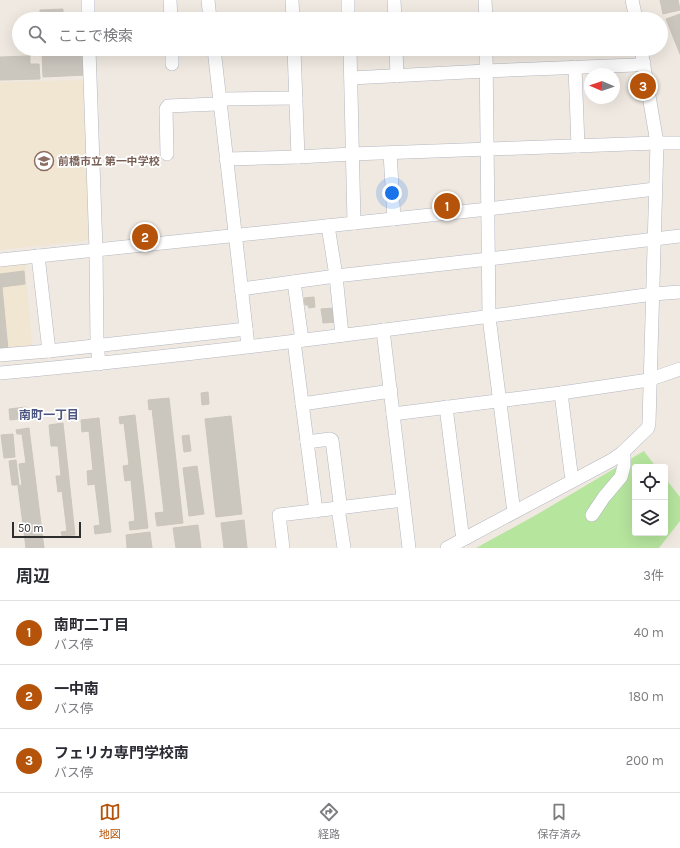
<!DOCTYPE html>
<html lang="ja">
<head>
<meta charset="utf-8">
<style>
	body { margin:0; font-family:Karla,"Noto Sans JP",sans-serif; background:#f2f2f3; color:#2b2b33 }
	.controls { position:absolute; right:12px; bottom:12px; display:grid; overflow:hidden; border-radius:4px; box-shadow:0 4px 16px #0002 }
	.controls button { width:36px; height:36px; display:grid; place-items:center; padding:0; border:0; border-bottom:1px solid #e1e1e2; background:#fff; color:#2b2b33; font:20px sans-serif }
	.compass { position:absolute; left:584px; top:68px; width:36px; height:36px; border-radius:50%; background:#fff; box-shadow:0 4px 16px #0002; rotate:272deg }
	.scale { position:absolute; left:12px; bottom:10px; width:69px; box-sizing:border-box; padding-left:4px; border:2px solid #2e2e2e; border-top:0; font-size:11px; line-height:14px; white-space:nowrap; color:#2e2e2e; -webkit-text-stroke:3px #fff; paint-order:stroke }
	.you { position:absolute; left:392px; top:193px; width:14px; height:14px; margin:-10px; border:3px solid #fff; border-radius:50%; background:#1a73e8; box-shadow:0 0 0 6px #1a73e833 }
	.badge { display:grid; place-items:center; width:26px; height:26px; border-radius:50%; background:#b45309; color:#fff; font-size:13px; font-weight:700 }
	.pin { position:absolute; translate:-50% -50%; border:2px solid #fff; box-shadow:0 1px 4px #0006 }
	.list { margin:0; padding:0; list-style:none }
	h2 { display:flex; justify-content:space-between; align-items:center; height:52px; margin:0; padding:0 16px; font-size:17px }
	h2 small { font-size:13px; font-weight:400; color:#7c7c81 }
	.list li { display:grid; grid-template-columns:26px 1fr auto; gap:12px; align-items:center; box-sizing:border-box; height:64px; padding:0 16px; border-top:1px solid #e1e1e2 }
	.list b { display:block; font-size:15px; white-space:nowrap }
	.list p { margin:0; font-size:13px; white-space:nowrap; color:#7c7c81 }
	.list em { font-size:13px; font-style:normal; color:#7c7c81 }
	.icon { flex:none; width:22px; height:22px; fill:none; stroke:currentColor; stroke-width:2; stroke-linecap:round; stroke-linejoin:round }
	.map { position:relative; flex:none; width:680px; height:548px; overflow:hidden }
	.search { position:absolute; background:#fff; box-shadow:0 4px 16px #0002; left:12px; right:12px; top:12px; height:44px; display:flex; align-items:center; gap:10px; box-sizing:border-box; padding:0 14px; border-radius:22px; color:#7c7c81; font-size:15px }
	.sheet { height:244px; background:#fff }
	nav { display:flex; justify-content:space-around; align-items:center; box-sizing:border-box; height:56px; border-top:1px solid #e1e1e2; background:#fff; font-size:11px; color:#7c7c81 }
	nav a { display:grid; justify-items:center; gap:2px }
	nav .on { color:#b45309 }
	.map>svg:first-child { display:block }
	.education { fill:#f0e6d1 }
	.green { fill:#b6e59e }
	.building { fill:#cbc7bf; stroke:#cbc5ba }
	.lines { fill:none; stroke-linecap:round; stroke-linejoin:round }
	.minor-casing { stroke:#b4b7c1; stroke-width:14 }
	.minor { stroke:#fff; stroke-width:13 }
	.labels { text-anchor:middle; stroke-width:3.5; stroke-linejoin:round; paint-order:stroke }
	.education-label { font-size:11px; font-weight:bold; fill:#785e54; stroke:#fff; text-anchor:start }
	.neighbourhood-label { font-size:12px; font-weight:bold; fill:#4d5680; stroke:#fff }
</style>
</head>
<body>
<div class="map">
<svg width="680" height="548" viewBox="0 0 680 548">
	<rect width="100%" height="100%" fill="#efe9e1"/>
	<g class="education">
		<path d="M87 80 91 240 0 250V82Z"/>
		<path d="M25 261 32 349 0 353V264Z"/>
	</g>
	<path class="green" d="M644 451 656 467H635V533H665V478L680 497V521L659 548H476L536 515Z"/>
	<g class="building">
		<path d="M660 0H678L680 10 663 14Z"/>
		<path d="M63 9V15L85 14V19H40V10Z"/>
		<path d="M680 14V54L666 19Z"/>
		<path d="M42 49H86L87 75 43 77Z"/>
		<path d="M30 56V64H39L40 79 0 80V57Z"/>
		<path d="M24 271 25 284 2 287 8 350 0 351V274Z"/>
		<path d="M314 297 315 307 309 308 308 305H305L304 298Z"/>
		<path d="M334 308 336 322 323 323 321 309Z"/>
		<path d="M208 392 209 404 202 405 201 393Z"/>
		<path d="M169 398 183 523 157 526 155 513 164 512 152 409 149 410 148 400Z"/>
		<path d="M26 407 27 418 10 420 9 409Z"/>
		<path d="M135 415 148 528 130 530 129 522 135 521 131 480 125 481 123 466 129 465 124 423 120 424 119 417Z"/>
		<path d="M231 416 242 514 216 517 205 419Z"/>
		<path d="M99 418 111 532 95 534 94 526 100 525 95 484 88 485 87 471 93 470 89 431 82 432 81 420Z"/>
		<path d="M63 423 75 535 62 536 61 532 67 531 62 491 58 492 56 476H61L58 446H51L49 425Z"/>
		<path d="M29 428 44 548H26L18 486 22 485 19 464 26 463 22 434H17L16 430Z"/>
		<path d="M13 434 15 457 4 458 1 435Z"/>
		<path d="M189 435 191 451 184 452 182 436Z"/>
		<path d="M16 460 19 485H12L9 461Z"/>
		<path d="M197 466 204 514 189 516 183 468Z"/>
		<path d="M244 520 247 548H224L221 523Z"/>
		<path d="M198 525 201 548H176L173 528Z"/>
		<path d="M150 532 152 548H127L126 535Z"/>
	</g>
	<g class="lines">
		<defs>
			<g id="minor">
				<path d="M88 0V19"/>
				<path d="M170 0 171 19"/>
				<path d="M208 0 210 19"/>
				<path d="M292 0 293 19"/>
				<path d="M348 0V19"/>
				<path d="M394 0 395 19"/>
				<path d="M485 0 486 19"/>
				<path d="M632 0 636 19"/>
				<path d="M89 49 96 250 97 341 99 364"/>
				<path d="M172 49V64"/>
				<path d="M214 49 248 346"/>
				<path d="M294 49 298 157"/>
				<path d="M350 49 354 223"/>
				<path d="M396 49 397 76"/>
				<path d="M486 49 489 317 513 505 515 511"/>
				<path d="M575 67 578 146"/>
				<path d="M351 78 486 71 635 65 644 63"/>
				<path d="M390 153 394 219"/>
				<path d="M167 154 166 109 168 106 217 104 220 101 226 99 296 98"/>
				<path d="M226 159 298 157 352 154 657 143H680"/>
				<path d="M328 226 336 276 342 335"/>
				<path d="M38 256 49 351"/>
				<path d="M0 260 488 209 655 189"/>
				<path d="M294 282 302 340"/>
				<path d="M241 289 336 276 489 259 680 236"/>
				<path d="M383 330 409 548"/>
				<path d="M294 341 316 511"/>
				<path d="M0 355 49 351 246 329"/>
				<path d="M0 373C218 353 436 324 653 294L680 292"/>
				<path d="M561 393 571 473 573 480"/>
				<path d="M302 404 391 391"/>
				<path d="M446 407 462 533 466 538"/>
				<path d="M393 414 561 393 642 381 651 379 680 369"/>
				<path d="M307 442 330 439 332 440 340 503 338 508 403 500"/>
				<path d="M592 515 604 497 621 477 624 466V456L622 453"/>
				<path d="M283 548 279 515 338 508 344 548"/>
				<path d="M447 548 612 460 622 453 648 428 649 423 657 143 641 49"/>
			</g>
		</defs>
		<use href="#minor" class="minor-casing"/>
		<use href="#minor" class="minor"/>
	</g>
	<defs>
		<symbol id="school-ring" viewBox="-11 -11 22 22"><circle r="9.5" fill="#fff" stroke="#8d6e63" stroke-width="1.5"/><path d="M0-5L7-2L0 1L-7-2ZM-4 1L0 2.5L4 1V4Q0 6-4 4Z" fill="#8d6e63"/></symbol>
	</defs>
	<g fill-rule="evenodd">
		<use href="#school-ring" x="33" y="150" width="22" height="22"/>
	</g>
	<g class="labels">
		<g class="education-label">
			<text x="58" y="165">前橋市立 第一中学校</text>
		</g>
		<g class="neighbourhood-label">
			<text x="49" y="419">南町一丁目</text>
		</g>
	</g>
</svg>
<div class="controls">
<button><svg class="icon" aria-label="locate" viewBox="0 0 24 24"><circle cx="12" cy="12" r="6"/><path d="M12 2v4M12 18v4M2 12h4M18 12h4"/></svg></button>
<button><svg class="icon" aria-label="layers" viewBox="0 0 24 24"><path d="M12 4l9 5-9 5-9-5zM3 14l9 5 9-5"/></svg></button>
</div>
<svg class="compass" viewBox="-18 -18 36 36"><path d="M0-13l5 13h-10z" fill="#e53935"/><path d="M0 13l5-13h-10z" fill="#7c7c81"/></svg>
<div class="scale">50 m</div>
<div class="you"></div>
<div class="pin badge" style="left:447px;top:206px">1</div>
<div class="pin badge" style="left:145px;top:237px">2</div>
<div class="pin badge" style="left:643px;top:86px">3</div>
<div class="search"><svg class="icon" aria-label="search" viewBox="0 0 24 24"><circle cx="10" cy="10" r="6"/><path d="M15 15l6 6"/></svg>ここで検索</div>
</div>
<section class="sheet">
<h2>周辺<small>3件</small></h2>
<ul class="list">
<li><span class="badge">1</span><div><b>南町二丁目</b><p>バス停</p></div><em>40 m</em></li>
<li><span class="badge">2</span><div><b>一中南</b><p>バス停</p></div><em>180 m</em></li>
<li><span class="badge">3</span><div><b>フェリカ専門学校南</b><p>バス停</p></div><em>200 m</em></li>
</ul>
</section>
<nav>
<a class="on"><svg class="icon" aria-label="map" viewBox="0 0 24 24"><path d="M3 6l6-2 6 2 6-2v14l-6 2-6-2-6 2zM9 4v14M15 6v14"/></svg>地図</a>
<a><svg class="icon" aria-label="directions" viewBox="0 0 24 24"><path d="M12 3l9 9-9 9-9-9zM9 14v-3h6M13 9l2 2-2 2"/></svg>経路</a>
<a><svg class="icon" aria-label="saved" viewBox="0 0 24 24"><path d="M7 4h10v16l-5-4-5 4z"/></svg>保存済み</a>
</nav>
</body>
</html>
